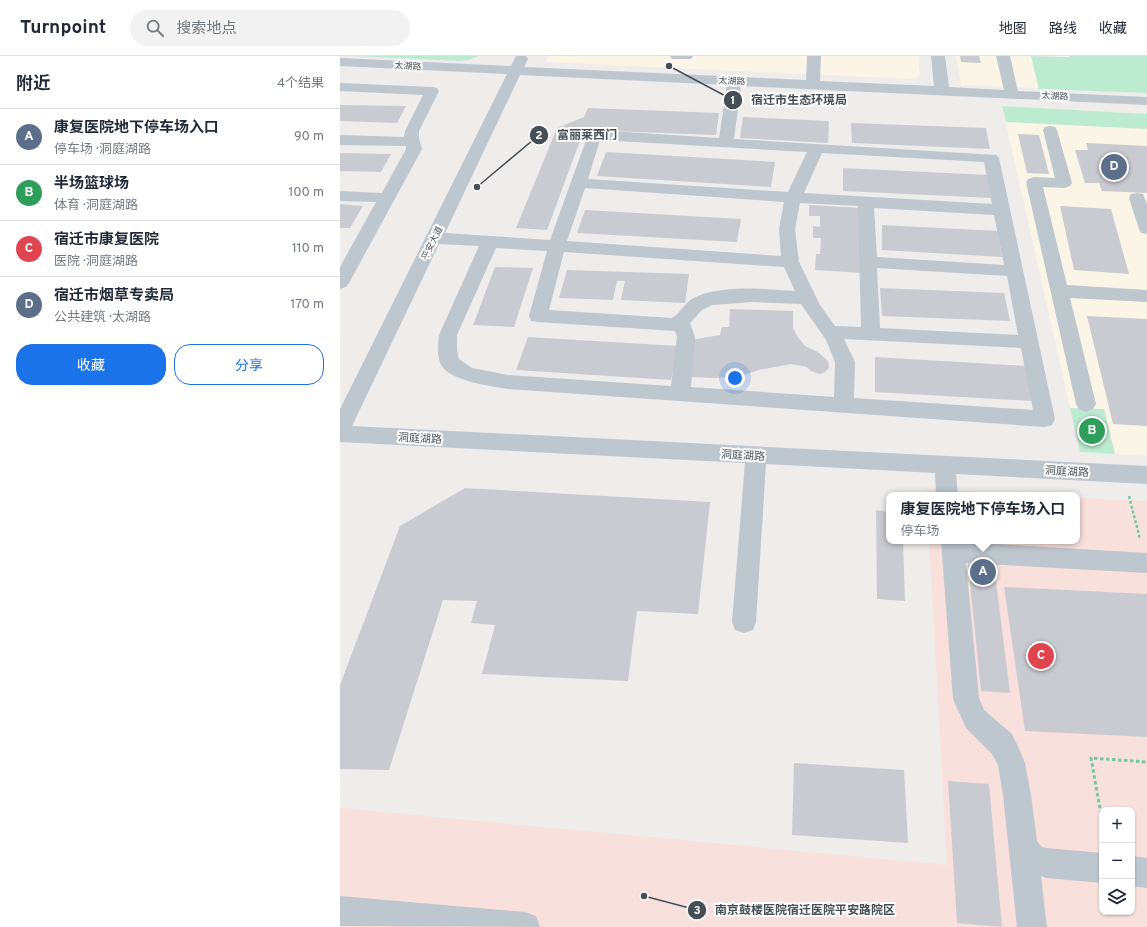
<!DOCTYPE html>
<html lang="zh">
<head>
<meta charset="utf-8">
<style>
	body { margin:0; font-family:Overpass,"Noto Sans SC",sans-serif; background:#f2f2f3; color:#1f2937 }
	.controls { position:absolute; right:12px; bottom:12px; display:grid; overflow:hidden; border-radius:8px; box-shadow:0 1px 3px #0004 }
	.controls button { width:36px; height:36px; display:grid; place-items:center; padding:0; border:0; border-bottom:1px solid #e0e1e3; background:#fff; color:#1f2937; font:20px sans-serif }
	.you { position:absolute; left:395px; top:322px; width:14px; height:14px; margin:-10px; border:3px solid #fff; border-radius:50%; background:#1a73e8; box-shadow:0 0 0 6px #1a73e833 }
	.badge { display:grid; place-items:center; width:26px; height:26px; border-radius:50%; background:#1a73e8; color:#fff; font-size:13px; font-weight:700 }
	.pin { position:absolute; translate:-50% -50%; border:2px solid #fff; box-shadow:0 1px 4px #0006 }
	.popup { position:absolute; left:546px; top:436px; width:194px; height:52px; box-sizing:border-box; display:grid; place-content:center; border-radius:8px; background:#fff; filter:drop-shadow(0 1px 3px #0005); font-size:13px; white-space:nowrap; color:#747a83 }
	.popup b { font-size:15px; color:#1f2937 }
	.popup::after { content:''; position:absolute; left:50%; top:100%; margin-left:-8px; border:8px solid transparent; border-top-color:#fff }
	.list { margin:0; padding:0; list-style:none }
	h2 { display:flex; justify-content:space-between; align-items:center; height:52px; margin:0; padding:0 16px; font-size:17px }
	h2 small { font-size:13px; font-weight:400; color:#747a83 }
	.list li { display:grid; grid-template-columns:26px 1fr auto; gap:12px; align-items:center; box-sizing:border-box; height:56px; padding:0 16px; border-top:1px solid #e0e1e3 }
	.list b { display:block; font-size:15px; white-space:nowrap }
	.list p { margin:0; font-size:13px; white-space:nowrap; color:#747a83 }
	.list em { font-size:13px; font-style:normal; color:#747a83 }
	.actions { display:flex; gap:8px; padding:12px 16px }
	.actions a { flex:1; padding:9px 0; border:1px solid #1a73e8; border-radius:16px; text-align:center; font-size:14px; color:#1a73e8 }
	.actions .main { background:#1a73e8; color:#fff }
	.icon { flex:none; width:22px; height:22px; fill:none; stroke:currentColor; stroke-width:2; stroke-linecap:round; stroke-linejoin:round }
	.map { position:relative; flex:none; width:807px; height:871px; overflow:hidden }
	header { display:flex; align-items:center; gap:24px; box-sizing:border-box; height:56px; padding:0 20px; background:#fff; border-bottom:1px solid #e0e1e3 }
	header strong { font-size:19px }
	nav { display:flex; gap:22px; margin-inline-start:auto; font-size:14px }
	.search { width:280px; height:36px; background:#f2f2f3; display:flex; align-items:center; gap:10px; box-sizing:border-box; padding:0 14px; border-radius:22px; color:#747a83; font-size:15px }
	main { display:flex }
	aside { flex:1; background:#fff }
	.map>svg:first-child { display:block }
	.commercial { fill:#faf5e6 }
	.medical { fill:#f8e1dd; fill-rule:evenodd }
	.green { fill:#bdebd1 }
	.building { fill:#cacbd1 }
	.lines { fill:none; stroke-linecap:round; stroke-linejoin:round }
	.path-far1 { stroke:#77c6a4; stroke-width:2.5; stroke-dasharray:3 2; stroke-linecap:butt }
	.path { stroke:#77c6a4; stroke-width:3; stroke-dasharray:3.5 2.5; stroke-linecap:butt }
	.minor { fill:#bec6ce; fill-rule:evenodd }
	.labels { text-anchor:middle; stroke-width:4; stroke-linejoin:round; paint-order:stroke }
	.far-street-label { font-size:9px; fill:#464f58; stroke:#fff }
	.street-label { font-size:11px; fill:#464f58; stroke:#fff }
	.leader { fill:none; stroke:#464f58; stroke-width:1.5 }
	.callout-dot { fill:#464f58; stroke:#fff; stroke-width:1.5 }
	.mark-label { font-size:12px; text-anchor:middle; font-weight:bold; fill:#fff }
	.callout-label { font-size:12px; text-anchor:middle; font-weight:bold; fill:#464f58; stroke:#fff; stroke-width:4; stroke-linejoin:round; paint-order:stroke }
</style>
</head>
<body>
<header>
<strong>Turnpoint</strong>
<div class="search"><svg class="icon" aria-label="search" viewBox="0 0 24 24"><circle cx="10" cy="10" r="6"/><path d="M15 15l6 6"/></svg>搜索地点</div>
<nav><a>地图</a><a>路线</a><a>收藏</a></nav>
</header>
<main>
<aside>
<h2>附近<small>4个结果</small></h2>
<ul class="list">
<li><span class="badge" style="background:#5c6f8a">A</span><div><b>康复医院地下停车场入口</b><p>停车场 · 洞庭湖路</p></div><em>90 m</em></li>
<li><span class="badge" style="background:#2e9e5b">B</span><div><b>半场篮球场</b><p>体育 · 洞庭湖路</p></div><em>100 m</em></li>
<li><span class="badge" style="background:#e0444e">C</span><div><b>宿迁市康复医院</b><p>医院 · 洞庭湖路</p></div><em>110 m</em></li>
<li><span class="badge" style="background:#5c6f8a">D</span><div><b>宿迁市烟草专卖局</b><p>公共建筑 · 太湖路</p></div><em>170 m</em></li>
</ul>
<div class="actions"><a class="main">收藏</a><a>分享</a></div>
</aside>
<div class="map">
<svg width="807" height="871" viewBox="0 0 807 871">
	<rect width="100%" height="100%" fill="#efecec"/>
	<g class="commercial">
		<path d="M209 0H578L580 19 575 22 570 23 206 6Z"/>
		<path d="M616 0H807V37L621 29Z"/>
		<path d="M662 50 807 58V400L740 396Z"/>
	</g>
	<g class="medical">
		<path d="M586 433 692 439H586Z"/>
		<path d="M737 442 807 445V871H0V752L607 809 589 485H737ZM762 754H792V856H762Z"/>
	</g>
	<g class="green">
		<path d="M13 0H139L128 4 119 5Z"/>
		<path d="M691 0 729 1V0H807V37L699 33Z"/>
		<path d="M662 50 807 58V73L666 66Z"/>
		<path d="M730 352 764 353 775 398 740 396Z"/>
	</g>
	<g class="building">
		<path d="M620 0H639L641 7 621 6Z"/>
		<path d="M0 49 66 50 57 67 0 65Z"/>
		<path d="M248 52 379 57 376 79 244 74 207 174 176 172 217 72 244 61Z"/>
		<path d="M403 61 489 65 488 87 400 82Z"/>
		<path d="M511 67 646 72 650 93 512 87Z"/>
		<path d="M678 78 699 79 709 118 687 117Z"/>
		<path d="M746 87 807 90V137L762 135 759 127H745L735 94H748Z"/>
		<path d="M266 96 435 106 431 131 257 120Z"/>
		<path d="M0 97 51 98 41 116 0 115Z"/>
		<path d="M503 112 649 119 652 142 503 135Z"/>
		<path d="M0 148 23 150 10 172H0Z"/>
		<path d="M469 149 522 152V217L475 214 476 198H480L481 182H473V170L480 171V160H469Z"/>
		<path d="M720 150 771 153 789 218 734 214Z"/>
		<path d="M245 154 401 163 397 186 237 177Z"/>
		<path d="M542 169 658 175 662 201 542 194Z"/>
		<path d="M155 211 193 212 174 271 133 269Z"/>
		<path d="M227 214 349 218 345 247 281 244 285 225H277L273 244 219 242Z"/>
		<path d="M540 232 664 237 670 265 542 260Z"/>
		<path d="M390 253 453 255V272L457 280 465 290 478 296 488 305 489 312 485 316 480 318 471 315 467 311 451 308 419 314 400 320 376 322 348 321 351 284 380 279 382 271H389Z"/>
		<path d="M747 260 807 263V370L773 368Z"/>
		<path d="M188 281 338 290 331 324 176 314Z"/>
		<path d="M535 301 687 310 693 345 535 336Z"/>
		<path d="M125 432 370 446 358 558 297 555 288 625 142 618 155 569 131 567 137 545 103 544 49 714 0 713V629L60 470Z"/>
		<path d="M536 454 549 456V485H563L565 545 537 543Z"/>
		<path d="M628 508 654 510 670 637 641 635Z"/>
		<path d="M664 531 807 538V681L685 675Z"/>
		<path d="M454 707 564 714 568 787 452 779Z"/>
		<path d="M608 725 649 728 662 871 617 867Z"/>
	</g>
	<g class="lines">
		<path class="path-far1" d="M789 440 800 483"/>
		<path class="path" d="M762 764 751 702 807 706"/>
		<g class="minor">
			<path d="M176 0H186L188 3 184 11 466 24 467 0H481L480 25 594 30 591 0H605L609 31 664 34 656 0H670L678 35 807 41V49L401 30 394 83 656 99 659 102 715 363 712 369 705 371 168 333C151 330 107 325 100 307 97 298 98 288 99 279L139 190 99 188 12 370 807 410V428L616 418 618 439H596L595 417 426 408 416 566 413 574 404 577 395 574 392 566 405 407 0 386V353L167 18 0 10V2L171 10ZM180 19 387 29 379 82 254 74 249 76 210 184 105 177ZM260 84 467 96 448 136 248 123ZM482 97 644 106 652 148 464 137ZM245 132 444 146 439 173 441 200 227 185ZM460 147 518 150 521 271 495 270 480 249 459 206 455 173ZM534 152 654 159 664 209 537 201ZM156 192 207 195 189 260 191 265 198 266 335 275 337 281 331 330 168 319 132 312 119 303 117 294V279ZM224 196 444 211 455 235C425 233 379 228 352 243 344 248 340 257 332 262L209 254ZM537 212 667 220 678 279 540 272ZM412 246 461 248 486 284 495 306 494 341 351 331 355 281 350 267 362 254 372 249ZM504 283 681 292 693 354 514 342 515 306Z"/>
			<path d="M330 0H353L351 3H332Z"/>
			<path d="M0 27 92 31 97 32 99 35 79 75V82L82 93 9 227 6 231 0 233V211L36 146 0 145V135L42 137 66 93V90L0 89V79L64 81 65 75 83 39 0 35Z"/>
			<path d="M710 70 715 71 717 74 732 127 730 130 724 132 703 131 727 229 807 234V246L730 242 756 348 753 353 746 356 739 353 736 348 686 126 688 123 694 121 715 122 703 74 705 71Z"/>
			<path d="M797 137 803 138 807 148V178L801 177 799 173 789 142 791 138Z"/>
			<path d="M601 485H623L624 486 807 497V517L626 507 639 642 644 654 672 678 681 697 685 707 691 739 697 785 702 791 706 792 762 797V827L706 822 701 820 707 871H677L663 739 658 709 652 698 626 672 613 643Z"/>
			<path d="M792 800 807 802V832L792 830Z"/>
			<path d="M0 840 185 856 196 860 200 871 0 870Z"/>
		</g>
	</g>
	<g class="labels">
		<g class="far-street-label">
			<text transform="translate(68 10) rotate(3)" y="3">太湖路</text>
			<text transform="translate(392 25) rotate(3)" y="3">太湖路</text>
			<text transform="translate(715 40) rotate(3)" y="3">太湖路</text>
			<text transform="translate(92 187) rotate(-64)" y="3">平安大道</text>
		</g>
		<g class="street-label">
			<text transform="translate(80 382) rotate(3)" y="4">洞庭湖路</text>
			<text transform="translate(403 399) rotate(3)" y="4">洞庭湖路</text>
			<text transform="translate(727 415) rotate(3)" y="4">洞庭湖路</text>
		</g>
	</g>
	<path class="leader" d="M329 10L393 44M137 131L199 79M304 840L357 854"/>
	<g class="callout-dot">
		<circle cx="329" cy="10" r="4"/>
		<circle cx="137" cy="131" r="4"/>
		<circle cx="304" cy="840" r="4"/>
		<circle cx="393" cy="44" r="10"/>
		<circle cx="199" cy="79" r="10"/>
		<circle cx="357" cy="854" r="10"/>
	</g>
	<g class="mark-label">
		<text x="393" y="48">1</text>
		<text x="199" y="83">2</text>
		<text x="357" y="858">3</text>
	</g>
	<g class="callout-label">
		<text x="459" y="48">宿迁市生态环境局</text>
		<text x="247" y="83">富丽莱西门</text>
		<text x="465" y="858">南京鼓楼医院宿迁医院平安路院区</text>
	</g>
</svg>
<div class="controls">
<button>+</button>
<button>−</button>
<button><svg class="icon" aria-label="layers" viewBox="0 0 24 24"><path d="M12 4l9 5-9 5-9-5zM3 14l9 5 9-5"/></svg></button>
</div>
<div class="you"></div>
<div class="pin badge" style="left:643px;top:516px;background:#5c6f8a">A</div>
<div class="popup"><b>康复医院地下停车场入口</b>停车场</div>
<div class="pin badge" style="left:752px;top:375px;background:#2e9e5b">B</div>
<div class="pin badge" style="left:701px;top:600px;background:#e0444e">C</div>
<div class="pin badge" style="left:774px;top:111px;background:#5c6f8a">D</div>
</div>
</main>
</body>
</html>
